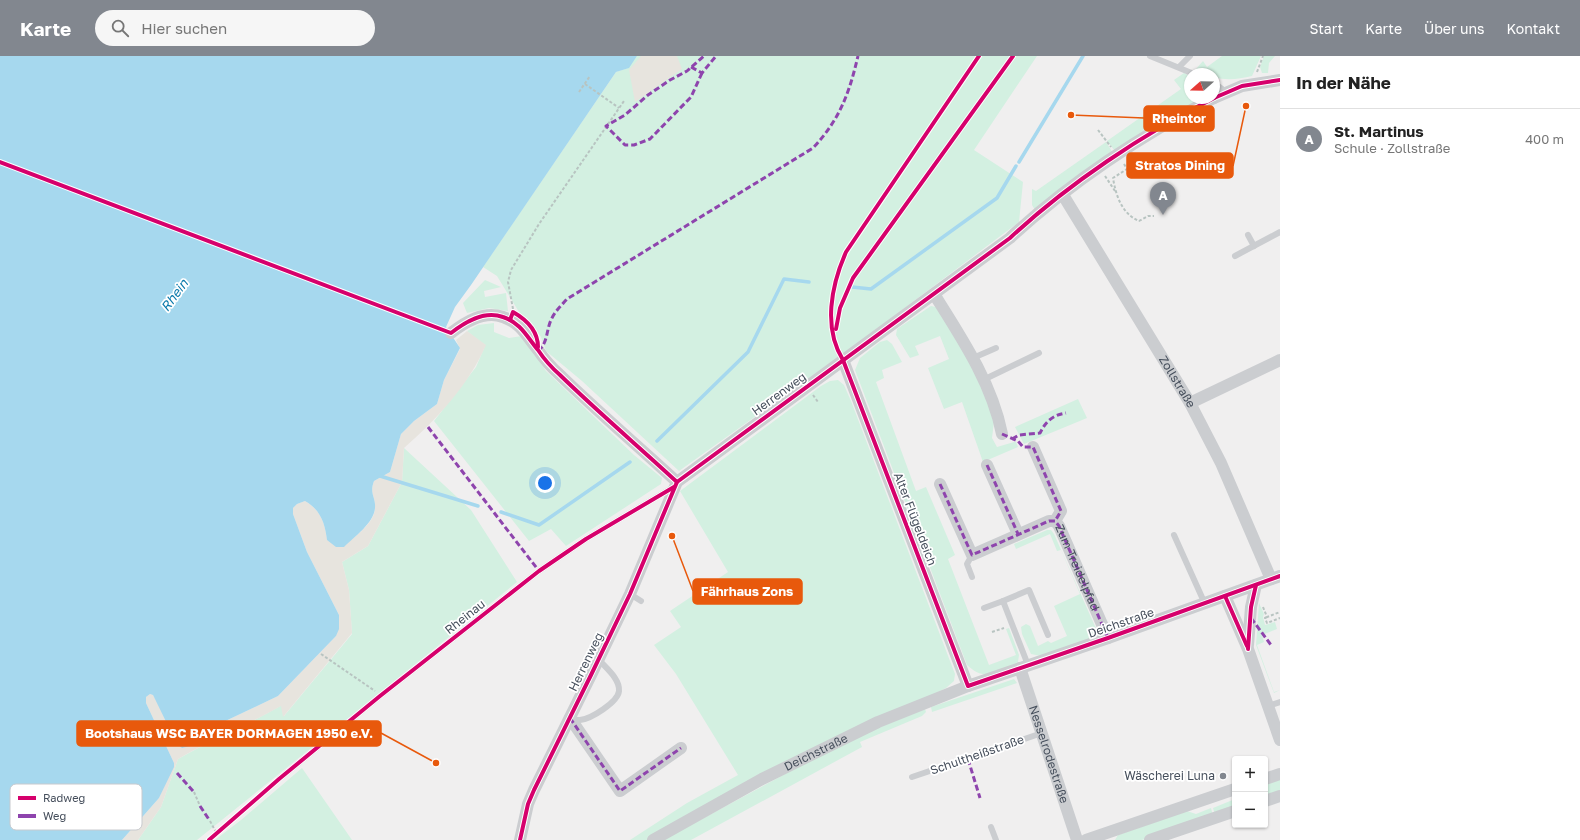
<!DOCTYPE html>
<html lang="de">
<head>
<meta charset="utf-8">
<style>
	body { margin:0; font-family:"Golos Text",sans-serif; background:#f6f6f6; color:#222 }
	.controls { position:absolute; right:12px; bottom:12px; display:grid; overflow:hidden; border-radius:4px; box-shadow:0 1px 3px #0004 }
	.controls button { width:36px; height:36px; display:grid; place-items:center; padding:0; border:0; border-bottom:1px solid #e0e0e0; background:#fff; color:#222; font:20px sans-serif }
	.compass { position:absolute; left:1184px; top:12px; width:36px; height:36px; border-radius:50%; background:#fff; box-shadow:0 1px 3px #0004; rotate:250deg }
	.you { position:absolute; left:545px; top:427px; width:14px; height:14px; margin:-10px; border:3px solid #fff; border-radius:50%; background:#1a73e8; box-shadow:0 0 0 6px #1a73e833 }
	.badge { display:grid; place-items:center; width:26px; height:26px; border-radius:50%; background:#82878f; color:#fff; font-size:13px; font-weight:700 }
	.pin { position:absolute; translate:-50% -33px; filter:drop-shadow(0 1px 2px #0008) }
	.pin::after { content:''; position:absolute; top:21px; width:14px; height:12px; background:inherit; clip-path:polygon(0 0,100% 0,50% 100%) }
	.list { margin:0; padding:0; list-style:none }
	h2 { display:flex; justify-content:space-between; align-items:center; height:52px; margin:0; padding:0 16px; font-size:17px }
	h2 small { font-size:13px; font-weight:400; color:#767676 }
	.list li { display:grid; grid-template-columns:26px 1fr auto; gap:12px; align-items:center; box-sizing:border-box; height:60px; padding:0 16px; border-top:1px solid #e0e0e0 }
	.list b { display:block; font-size:15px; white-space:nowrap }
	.list p { margin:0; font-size:13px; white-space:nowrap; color:#767676 }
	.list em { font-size:13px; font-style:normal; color:#767676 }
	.icon { flex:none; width:22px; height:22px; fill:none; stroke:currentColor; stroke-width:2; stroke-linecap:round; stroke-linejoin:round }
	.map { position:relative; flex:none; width:1280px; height:784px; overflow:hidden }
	header { display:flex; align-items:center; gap:24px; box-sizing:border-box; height:56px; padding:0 20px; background:#82878f; color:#fff }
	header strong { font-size:19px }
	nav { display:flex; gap:22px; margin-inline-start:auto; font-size:14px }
	.search { width:280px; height:36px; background:#f6f6f6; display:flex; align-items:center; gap:10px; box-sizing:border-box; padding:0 14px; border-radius:22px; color:#767676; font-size:15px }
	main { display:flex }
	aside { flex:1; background:#fff }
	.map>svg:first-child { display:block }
	.green { fill:#d3f0e1 }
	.sand { fill:#e7e4de }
	.water { fill:#a6d8ee }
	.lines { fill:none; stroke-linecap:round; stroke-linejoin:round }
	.stream { stroke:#a6d8ee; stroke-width:3.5 }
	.ferry { stroke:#0979ab; stroke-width:1; stroke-dasharray:5 4; stroke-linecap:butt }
	.path { stroke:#b8c4c1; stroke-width:2; stroke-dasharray:3 2; stroke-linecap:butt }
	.lane { stroke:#cbcdd0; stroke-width:6 }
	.street { stroke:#cbcdd0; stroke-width:12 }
	.quiet { stroke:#8e44ad; stroke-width:3; stroke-dasharray:6 3; stroke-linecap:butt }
	.cycleway-casing { stroke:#fff; stroke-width:6 }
	.cycleway { stroke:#d6006c; stroke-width:4 }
	.poi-dot { fill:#82878f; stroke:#fff; stroke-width:1.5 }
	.labels { text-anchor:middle; stroke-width:3.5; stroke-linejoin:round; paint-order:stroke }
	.street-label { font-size:12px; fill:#464f5c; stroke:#fff }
	.poi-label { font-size:12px; fill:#464f5c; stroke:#fff; text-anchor:end }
	.water-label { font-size:13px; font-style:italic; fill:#0979ab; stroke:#fff }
	.key { fill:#fff; stroke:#c8cace; stroke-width:1 }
	.key-label { font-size:11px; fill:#464f5c }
	.leader { fill:none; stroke:#e8590c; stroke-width:1.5 }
	.callout-dot { fill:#e8590c; stroke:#fff; stroke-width:1.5 }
	.callout { fill:#e8590c; stroke:#e8590c; stroke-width:1.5 }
	.callout-label { font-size:13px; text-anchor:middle; font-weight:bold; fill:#fff }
</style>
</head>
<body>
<header>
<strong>Karte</strong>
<div class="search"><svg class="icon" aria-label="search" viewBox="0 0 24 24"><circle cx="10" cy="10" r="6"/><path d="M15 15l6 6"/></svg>Hier suchen</div>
<nav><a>Start</a><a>Karte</a><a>Über uns</a><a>Kontakt</a></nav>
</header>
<main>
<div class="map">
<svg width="1280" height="784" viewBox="0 0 1280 784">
	<rect width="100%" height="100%" fill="#f0efef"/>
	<g class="green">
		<path d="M637 0H1037L974 94 1023 126 1019 166 858 287 679 415 582 325 546 295 541 281 528 264 519 256 497 220 483 211 616 16 628 12Z"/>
		<path d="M1222 0H1261L1252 20C1239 23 1227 25 1214 21V18L1198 16 1196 13 1203 5 1207 11Z"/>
		<path d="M1264 0H1275L1269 7 1268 17H1262L1260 11Z"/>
		<path d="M1184 17 1190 20V42H1204L1115 95 1107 85 1181 33 1174 24Z"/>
		<path d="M1106 86 1113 97 1035 154 1032 149V133L1036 135Z"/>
		<path d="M485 224 501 231 484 235 485 241 506 237 508 255 489 252 467 257 463 247Z"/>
		<path d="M931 250 936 251 961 288 995 358 992 382 997 391 1014 386H1016L1018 391 983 406 962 346 944 353 928 312 949 303 940 280 915 290 919 299 910 302 896 279 897 273Z"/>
		<path d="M494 267V276L509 282 522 280 546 315 634 399 662 422 661 428 566 490 551 473 529 485 434 365 476 311 485 290 467 275 478 269Z"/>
		<path d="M887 284 892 288 902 306 882 314 884 322 876 326 916 435 926 431 955 499 948 503 989 609 1016 599 1006 573 1009 572 1019 599 1018 606 1016 608C995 616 985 626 967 609L855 314 860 302 880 286Z"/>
		<path d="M838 324 844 329 851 345 950 605 955 618 954 625 946 632 647 784H630L687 747 738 719 676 618 654 589 681 571 670 555 728 516 680 435 821 330 830 325Z"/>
		<path d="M1078 343 1087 362 1024 388 1015 371Z"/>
		<path d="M404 392 471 454 517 526 197 784H138L161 751 178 703C212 683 248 669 282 649L284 660 352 578 349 534 342 506 368 490 402 426Z"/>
		<path d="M1047 474H1051L1054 478 1098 577V580L1041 600 1031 598 1022 578 1021 571 1026 568 1030 570 1038 590 1048 585 1051 587 1067 580 1054 550 1080 538 1061 494 1057 495 1050 478 1016 493 1014 488Z"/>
		<path d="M1259 547 1264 558 1263 561 1265 569 1275 566 1277 573 1262 579 1264 586 1257 589 1274 636 1280 634 1274 637 1256 589Z"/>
		<path d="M1014 623 1017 627 932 656 931 651Z"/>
		<path d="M925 653 926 656 922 660 860 686 862 691 691 784H663L850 683Z"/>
		<path d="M302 712 352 784H215L241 764Z"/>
		<path d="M1280 723V737L1265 742V728Z"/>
		<path d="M1235 743V752L1215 759 1213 752Z"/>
		<path d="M1211 752 1213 760 1142 784H1115L1118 779 1187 755 1196 758Z"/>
	</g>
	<g class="sand">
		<path d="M641 0H677L682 13 635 46 629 14Z"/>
		<path d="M467 275 486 289C468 330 437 363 404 392L402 426 368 490 342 506 349 534 352 577 283 661 281 650C248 669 212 683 178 703L161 751 138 784H122L159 742 174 707 146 647V641L150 638 153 639 182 692 202 687 219 668 278 640 336 580 339 559 307 496 293 458V452L297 448 305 445C321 454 325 468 327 484L344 490C354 481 375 467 375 452 376 441 369 438 374 425L390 416 401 378 414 365 437 348 444 324 460 293 456 284Z"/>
	</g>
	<path class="water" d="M0 0H637L629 12 616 16 471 229 455 251 446 271 460 292 444 324 437 348 414 365 401 378 390 416 374 425C369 438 376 441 375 452 374 467 354 481 344 491H336L327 484C325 468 321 454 305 445L297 448 293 452V458L307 496 339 559V573L336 580 278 640 219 668 202 687 182 692 177 688 153 639 150 638 146 641V647L174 707V711L159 742 122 784H0Z"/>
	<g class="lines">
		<g class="stream">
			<path d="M1019 106 1083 0"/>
			<path d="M852 231 871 233 997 142 1016 110"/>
			<path d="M657 385 748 296 784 223 809 226"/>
			<path d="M376 417 380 420 478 450"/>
			<path d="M501 456 539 469 630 406"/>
		</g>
		<path class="ferry" d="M0 106 446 276"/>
		<g class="path">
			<path d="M1257 16 1263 0"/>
			<path d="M585 28 619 52"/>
			<path d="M579 36 590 20"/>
			<path d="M1098 74 1111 91"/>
			<path d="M1124 108 1127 113 1113 122C1116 140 1122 158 1139 165L1148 160H1154"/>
			<path d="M1127 113 1143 102 1149 107"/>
			<path d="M1105 120 1115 135"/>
			<path d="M513 253 508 226 511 214 539 168 624 45"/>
			<path d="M813 339 818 346"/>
			<path d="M1263 551 1267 561 1280 556"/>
			<path d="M1267 561 1265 562 1267 567 1280 562"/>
			<path d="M992 576 1004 572"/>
			<path d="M321 598 375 635"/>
			<path d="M194 736 200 750"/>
			<path d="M210 765 217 778"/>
		</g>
		<g class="lane">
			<path d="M1150 0 1194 18"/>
			<path d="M1179 11 1190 0"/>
			<path d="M1214 27 1226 36"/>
			<path d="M1248 179 1254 190"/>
			<path d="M1235 200 1280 176"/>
			<path d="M973 302 996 292"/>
			<path d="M983 324 1039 297"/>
			<path d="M1174 479 1205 548"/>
			<path d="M972 521 967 508 972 499"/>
			<path d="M630 538 641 545"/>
			<path d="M1003 545 1029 534 1048 579"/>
			<path d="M984 552 1003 545 1028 609"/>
			<path d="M1268 650 1280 646"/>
			<path d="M571 662C574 663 577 664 580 664 591 663 618 646 619 635 620 623 606 612 599 604"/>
			<path d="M912 721 1042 677"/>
			<path d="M279 723 380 640 539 515 586 483 672 432"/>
			<path d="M991 771 996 784"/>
		</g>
		<g class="street">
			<path d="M1214 42 1242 30 1280 24"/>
			<path id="s1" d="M1063 139 1190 347 1221 407 1271 523"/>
			<path d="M934 238C961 281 992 327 1002 378"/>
			<path d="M451 277C465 266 484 254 503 261 521 267 527 281 538 294 544 303 552 312 560 319 598 356 638 390 677 426"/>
			<path d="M843 304 968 630"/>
			<path d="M1190 347 1280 304"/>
			<path d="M1033 391 1061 455 1055 465"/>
			<path d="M987 409 1018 478"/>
			<path d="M940 428 972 499 1049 465H1055L1059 470 1108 582"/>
			<path d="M1225 540 1248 593 1280 684"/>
			<path d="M1248 589 1251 551 1256 529"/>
			<path id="s2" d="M1020 612 1077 784"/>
			<path d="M570 662 620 735 681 692"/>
			<path d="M1265 723 1280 718"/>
			<path d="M1265 745 1280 740"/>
			<path d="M520 784 528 748 534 734 591 619 630 538 677 426 1010 182C1068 128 1143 78 1214 42"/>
			<path id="s3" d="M653 784 762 723 878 666 968 630 1108 582 1280 520"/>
			<path d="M1086 784 1235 733"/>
			<path d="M1150 784 1235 755"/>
		</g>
		<g class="quiet">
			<path d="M691 11 702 17 716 0"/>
			<path d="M702 17 691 41 650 83 634 89H625L606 70 625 59 648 39 670 24 687 15 704 0"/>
			<path d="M538 295C548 287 546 275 551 264 555 255 561 250 567 243L813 92C840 63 849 38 858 0"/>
			<path d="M428 371 539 515"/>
			<path d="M1002 378 1018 385 1023 391H1033L1061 455 1055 465"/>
			<path d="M1012 383 1019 379 1040 377C1046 365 1053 359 1066 357"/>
			<path d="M987 409 1018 478"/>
			<path id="s4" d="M940 428 972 499 1049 465H1055L1059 470 1108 582"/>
			<path d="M1251 562 1271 589"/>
			<path d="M570 662 620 735 681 692"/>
			<path d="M968 703 980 742"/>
			<path d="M177 717 194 736"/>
			<path d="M200 750 210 765"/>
		</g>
		<defs>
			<g id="cycleway">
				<path d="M979 0 846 196C831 230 823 272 843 304L968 630 1108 582 1280 520"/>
				<path d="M1214 42 1242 30 1280 24"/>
				<path d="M0 106 451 277C465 266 484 254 503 261 521 267 527 281 538 294 544 303 552 312 560 319 598 356 638 390 677 426"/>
				<path d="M510 264 513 256C527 264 538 275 538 291"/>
				<path d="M836 273 840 252 853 222 1013 0"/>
				<path d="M1225 540 1247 590"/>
				<path d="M1248 593 1251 551 1256 529"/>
				<path d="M209 784 279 723 380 640 539 515 586 483 674 431"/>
				<path d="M520 784 528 748 534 734 591 619 630 538 677 426 1010 182C1068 128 1143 78 1214 42"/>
			</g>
		</defs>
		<use href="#cycleway" class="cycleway-casing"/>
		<use href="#cycleway" class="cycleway"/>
	</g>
	<circle class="poi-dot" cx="1223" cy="720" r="4"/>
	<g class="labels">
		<g class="street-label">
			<text dy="4" stroke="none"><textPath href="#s1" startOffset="219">Zollstraße</textPath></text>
			<text transform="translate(779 338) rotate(-36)" y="4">Herrenweg</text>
			<text transform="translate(915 463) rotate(69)" y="4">Alter Flügeldeich</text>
			<text dy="4" stroke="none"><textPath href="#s4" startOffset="220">Zum Treidelpfad</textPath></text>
			<text transform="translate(465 561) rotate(-38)" y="4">Rheinau</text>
			<text transform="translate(1121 567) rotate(-19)" y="4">Deichstraße</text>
			<text transform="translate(586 606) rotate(-64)" y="4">Herrenweg</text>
			<text dy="4" stroke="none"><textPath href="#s3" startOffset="185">Deichstraße</textPath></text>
			<text dy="4" stroke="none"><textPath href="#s2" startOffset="91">Nesselrodestraße</textPath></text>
			<text transform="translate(977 699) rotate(-19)" y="4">Schultheißstraße</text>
		</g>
		<g class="poi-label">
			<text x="1215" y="724">Wäscherei Luna</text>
		</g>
		<g class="water-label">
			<text transform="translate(174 239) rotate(-54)" y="5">Rhein</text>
		</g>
	</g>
	<rect x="10" y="728" width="132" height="46" rx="6" class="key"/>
	<rect x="18" y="740" width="18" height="4" fill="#d6006c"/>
	<rect x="18" y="758" width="18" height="4" fill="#8e44ad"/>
	<g class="key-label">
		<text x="43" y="746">Radweg</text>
		<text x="43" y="764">Weg</text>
	</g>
	<path class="leader" d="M1071 59L1144 62M1246 50L1233 110M672 480L693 535M436 707L381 677"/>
	<g class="callout-dot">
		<circle cx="1071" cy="59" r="4"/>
		<circle cx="1246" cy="50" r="4"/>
		<circle cx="672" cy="480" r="4"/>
		<circle cx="436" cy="707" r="4"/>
	</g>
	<g class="callout">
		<rect x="1144" y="50" width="70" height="25" rx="4"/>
		<rect x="1127" y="97" width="106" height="25" rx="4"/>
		<rect x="693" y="523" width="109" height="25" rx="4"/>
		<rect x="77" y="665" width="304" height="25" rx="4"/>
	</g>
	<g class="callout-label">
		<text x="1179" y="67">Rheintor</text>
		<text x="1180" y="114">Stratos Dining</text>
		<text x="747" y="540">Fährhaus Zons</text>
		<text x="229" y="682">Bootshaus WSC BAYER DORMAGEN 1950 e.V.</text>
	</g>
</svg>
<div class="controls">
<button>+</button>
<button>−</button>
</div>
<svg class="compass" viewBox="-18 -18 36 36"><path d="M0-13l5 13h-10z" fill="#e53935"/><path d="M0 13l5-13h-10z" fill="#767676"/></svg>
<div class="you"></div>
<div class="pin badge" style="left:1163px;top:159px">A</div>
</div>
<aside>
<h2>In der Nähe<small></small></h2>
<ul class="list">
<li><span class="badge">A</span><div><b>St. Martinus</b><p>Schule · Zollstraße</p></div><em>400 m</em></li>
</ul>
</aside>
</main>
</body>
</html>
